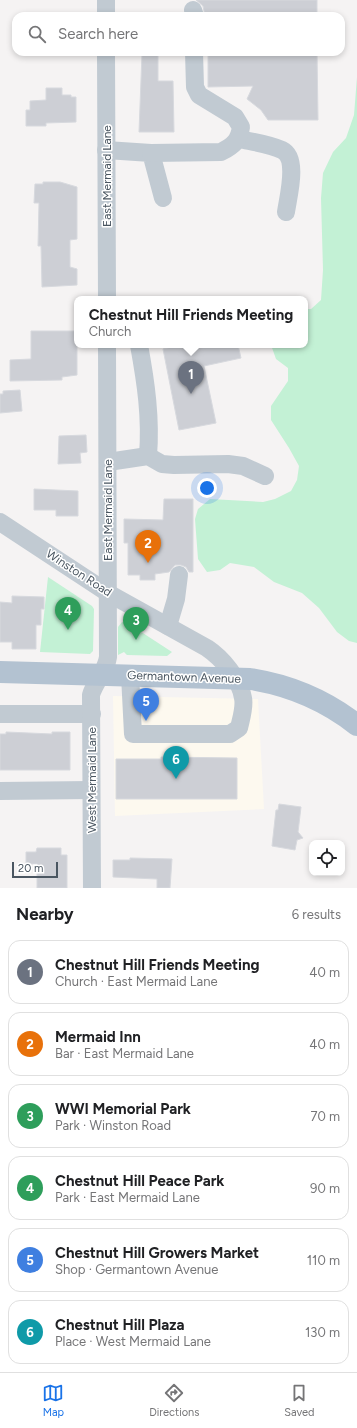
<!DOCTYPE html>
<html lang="en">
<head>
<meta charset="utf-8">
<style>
	body { margin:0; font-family:Figtree,sans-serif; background:#f6f6f6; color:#202124 }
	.controls { position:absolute; right:12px; bottom:12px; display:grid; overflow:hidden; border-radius:8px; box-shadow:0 2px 6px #0003 }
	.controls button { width:36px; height:36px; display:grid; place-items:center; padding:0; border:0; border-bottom:1px solid #e0e0e0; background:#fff; color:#202124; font:20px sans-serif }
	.scale { position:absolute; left:12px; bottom:10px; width:46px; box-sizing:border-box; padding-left:4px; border:2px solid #4a5661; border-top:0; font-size:11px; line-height:14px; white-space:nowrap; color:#4a5661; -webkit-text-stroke:3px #fff; paint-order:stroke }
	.you { position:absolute; left:207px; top:488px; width:14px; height:14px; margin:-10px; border:3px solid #fff; border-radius:50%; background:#1a73e8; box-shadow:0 0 0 6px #1a73e833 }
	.badge { display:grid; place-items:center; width:26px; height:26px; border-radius:50%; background:#1a73e8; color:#fff; font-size:13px; font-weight:700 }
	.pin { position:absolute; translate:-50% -33px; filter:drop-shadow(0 1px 2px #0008) }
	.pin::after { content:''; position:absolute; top:21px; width:14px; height:12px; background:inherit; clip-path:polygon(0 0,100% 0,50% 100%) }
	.popup { position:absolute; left:74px; top:296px; width:234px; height:52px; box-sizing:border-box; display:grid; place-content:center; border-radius:8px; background:#fff; filter:drop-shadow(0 1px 3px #0005); font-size:13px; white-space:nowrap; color:#757577 }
	.popup b { font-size:15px; color:#202124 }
	.popup::after { content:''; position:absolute; left:50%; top:100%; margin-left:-8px; border:8px solid transparent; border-top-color:#fff }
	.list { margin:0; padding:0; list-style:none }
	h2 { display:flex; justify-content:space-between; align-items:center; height:52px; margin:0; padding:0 16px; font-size:17px }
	h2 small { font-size:13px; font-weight:400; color:#757577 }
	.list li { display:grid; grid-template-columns:26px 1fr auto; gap:12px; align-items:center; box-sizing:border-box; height:64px; margin:0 8px 8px; padding:0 8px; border:1px solid #e0e0e0; border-radius:12px }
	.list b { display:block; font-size:15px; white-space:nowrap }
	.list p { margin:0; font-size:13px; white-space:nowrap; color:#757577 }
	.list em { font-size:13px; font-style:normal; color:#757577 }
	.icon { flex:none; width:22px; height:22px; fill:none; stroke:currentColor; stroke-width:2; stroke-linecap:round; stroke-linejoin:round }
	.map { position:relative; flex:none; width:357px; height:888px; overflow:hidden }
	.search { position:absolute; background:#fff; box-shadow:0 2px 6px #0003; left:12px; right:12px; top:12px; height:44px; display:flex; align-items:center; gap:10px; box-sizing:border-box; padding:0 14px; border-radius:12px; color:#757577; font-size:15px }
	.sheet { height:484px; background:#fff }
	nav { display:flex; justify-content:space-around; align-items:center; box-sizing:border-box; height:56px; border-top:1px solid #e0e0e0; background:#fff; font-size:11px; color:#757577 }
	nav a { display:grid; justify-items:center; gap:2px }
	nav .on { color:#1a73e8 }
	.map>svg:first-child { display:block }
	.commercial { fill:#fdf9ef }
	.green { fill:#c3f1d5 }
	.building { fill:#cdcfd5; stroke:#d7d9de }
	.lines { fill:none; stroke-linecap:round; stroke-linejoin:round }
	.minor { stroke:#c1cad2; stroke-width:18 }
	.major { stroke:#b3c2d1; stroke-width:22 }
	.labels { text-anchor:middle; stroke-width:3; stroke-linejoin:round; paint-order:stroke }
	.street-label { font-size:12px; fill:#4a5661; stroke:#fff }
</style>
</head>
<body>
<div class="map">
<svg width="357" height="888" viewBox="0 0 357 888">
	<rect width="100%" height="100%" fill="#f5f3f3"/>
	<path class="commercial" d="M113 696 258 699 264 809 115 816Z"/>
	<g class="green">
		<path d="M357 40V643L349 641 337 632 319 608 302 593 274 582 254 567 230 563 220 570 207 572 198 559 195 519 198 509 210 499 263 502 275 499 291 491 297 480 299 466 289 448 271 420V406L288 381V368L276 359 271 345H305V309H311L321 300 323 270 321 198 323 173 333 152 346 138 354 115 357 77Z"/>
		<path d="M48 577 92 606 94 609 93 651 90 654 40 652Z"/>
		<path d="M122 622 129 624 172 652 167 656 127 655 124 652 118 655V627Z"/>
	</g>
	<g class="building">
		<path d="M196 0H317V16H205L203 6Z"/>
		<path d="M208 52H317L318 120H268L261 110 247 99 253 86 208 87Z"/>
		<path d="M142 54H158V81H173L174 132H139Z"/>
		<path d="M46 88H62V95H71V97H76V122L46 123V126H26V110H30V101L46 100Z"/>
		<path d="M43 182H60L77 187V239L70 240V267L77 269V285L42 287 41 246H38L39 203H34L35 184H43Z"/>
		<path d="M31 331H77V375L62 377V380L10 381V360L31 359Z"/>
		<path d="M181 345H238L241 358 204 366 216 423 179 430 163 349Z"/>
		<path d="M20 390 22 411 0 413V394H3V391Z"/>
		<path d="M86 435 87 452 80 453 81 463 58 464 59 436Z"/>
		<path d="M34 489 78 491V516H56V510H34Z"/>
		<path d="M164 499H193V572H189L186 567 181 565H175L169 572 155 574V580H140V575H128V543H124V519L163 520Z"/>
		<path d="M12 596 44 597V609H41V625H36V649H12V642H0V602L12 603Z"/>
		<path d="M6 732 52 734V732H70V770H0V734H6Z"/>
		<path d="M161 757 237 758V799H116V759H161Z"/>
		<path d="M279 804 301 807 298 832 303 838 297 840 295 850 272 846 276 810H278Z"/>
		<path d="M37 848H61V855H67V888H37V864H26V852H36Z"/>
		<path d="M130 858 172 859 170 888H157V879L113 877V860H130Z"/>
	</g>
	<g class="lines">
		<g class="minor">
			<path d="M106 0V16"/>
			<path d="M193 10 195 16"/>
			<path d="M106 52 107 299"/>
			<path d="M239 139C253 142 269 144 282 150 299 158 288 197 286 212"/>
			<path d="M106 150 151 153 163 198"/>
			<path d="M151 153 221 152C233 146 239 141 241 127L235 117 199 95 195 87 194 52"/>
			<path d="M139 345C146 383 151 418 148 456"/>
			<path d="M108 462 148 456 162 464 174 465 228 464 243 466 265 476"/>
			<path d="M0 522 108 593 207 648C222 658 240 679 243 698 245 707 241 719 239 728L230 734H133L130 675"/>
			<path d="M168 626 176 599 179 575"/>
			<path d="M0 714H92"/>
			<path d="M0 791 91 790"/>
			<path d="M92 888 91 695C95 681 106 672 108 657L107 345"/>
		</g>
		<path class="major" d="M0 672 250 679C289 685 325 700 357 725"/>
	</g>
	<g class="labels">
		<g class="street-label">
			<text transform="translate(107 176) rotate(-90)" y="4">East Mermaid Lane</text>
			<text transform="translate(108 510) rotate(-90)" y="4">East Mermaid Lane</text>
			<text transform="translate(79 573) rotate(33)" y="4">Winston Road</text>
			<text transform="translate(184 677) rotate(2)" y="4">Germantown Avenue</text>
			<text transform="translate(92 780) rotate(-90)" y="4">West Mermaid Lane</text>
		</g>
	</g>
</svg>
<div class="controls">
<button><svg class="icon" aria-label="locate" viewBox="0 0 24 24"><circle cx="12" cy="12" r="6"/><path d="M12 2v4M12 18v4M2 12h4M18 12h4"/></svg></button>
</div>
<div class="scale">20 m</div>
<div class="you"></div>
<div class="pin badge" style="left:191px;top:394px;background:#6b7280">1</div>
<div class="popup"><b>Chestnut Hill Friends Meeting</b>Church</div>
<div class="pin badge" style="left:148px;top:563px;background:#e8710a">2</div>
<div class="pin badge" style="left:136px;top:640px;background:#2e9e5b">3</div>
<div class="pin badge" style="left:68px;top:630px;background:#2e9e5b">4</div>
<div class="pin badge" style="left:146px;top:721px;background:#3f7fe0">5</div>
<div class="pin badge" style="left:176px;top:779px;background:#0f9aa8">6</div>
<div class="search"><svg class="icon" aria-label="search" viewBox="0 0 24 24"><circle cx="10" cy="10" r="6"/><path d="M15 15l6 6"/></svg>Search here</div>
</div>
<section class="sheet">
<h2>Nearby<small>6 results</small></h2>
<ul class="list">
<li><span class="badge" style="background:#6b7280">1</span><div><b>Chestnut Hill Friends Meeting</b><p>Church · East Mermaid Lane</p></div><em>40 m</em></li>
<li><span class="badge" style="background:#e8710a">2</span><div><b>Mermaid Inn</b><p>Bar · East Mermaid Lane</p></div><em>40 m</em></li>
<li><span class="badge" style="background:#2e9e5b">3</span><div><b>WWI Memorial Park</b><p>Park · Winston Road</p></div><em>70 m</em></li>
<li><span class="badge" style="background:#2e9e5b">4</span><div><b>Chestnut Hill Peace Park</b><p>Park · East Mermaid Lane</p></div><em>90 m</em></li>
<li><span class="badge" style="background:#3f7fe0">5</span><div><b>Chestnut Hill Growers Market</b><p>Shop · Germantown Avenue</p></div><em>110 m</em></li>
<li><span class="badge" style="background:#0f9aa8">6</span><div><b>Chestnut Hill Plaza</b><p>Place · West Mermaid Lane</p></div><em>130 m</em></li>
</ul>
</section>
<nav>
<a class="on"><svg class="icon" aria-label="map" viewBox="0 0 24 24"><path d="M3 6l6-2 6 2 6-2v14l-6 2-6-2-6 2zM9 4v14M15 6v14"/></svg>Map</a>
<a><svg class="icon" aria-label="directions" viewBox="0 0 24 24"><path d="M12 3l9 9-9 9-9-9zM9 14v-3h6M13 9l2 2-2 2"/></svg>Directions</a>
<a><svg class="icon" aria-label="saved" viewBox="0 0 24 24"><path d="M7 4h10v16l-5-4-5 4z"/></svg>Saved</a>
</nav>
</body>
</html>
